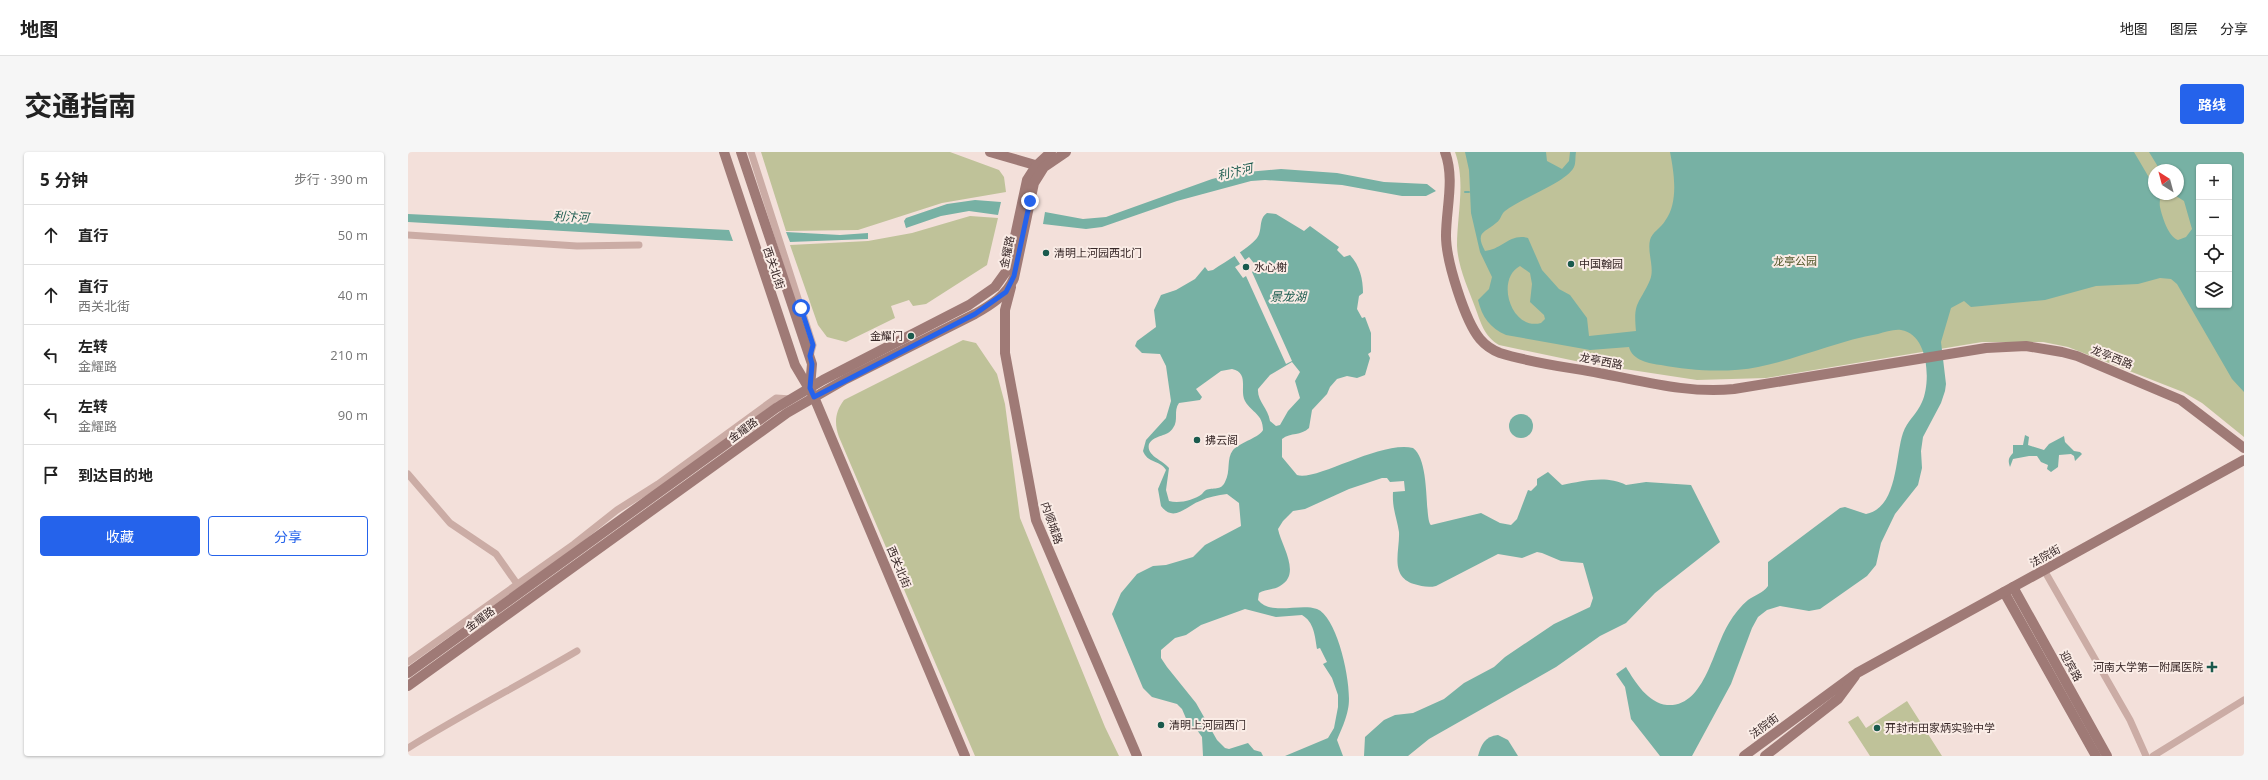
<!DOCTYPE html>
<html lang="zh">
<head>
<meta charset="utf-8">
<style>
	body { margin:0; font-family:"Open Sans","Noto Sans SC",sans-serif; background:#f6f6f6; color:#222 }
	.controls { position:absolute; right:12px; top:12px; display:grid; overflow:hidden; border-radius:4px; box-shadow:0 1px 3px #0004 }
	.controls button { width:36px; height:36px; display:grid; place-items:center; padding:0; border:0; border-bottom:1px solid #e0e0e0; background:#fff; color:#222; font:20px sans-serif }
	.compass { position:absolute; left:1740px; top:12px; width:36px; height:36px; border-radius:50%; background:#fff; box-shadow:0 1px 3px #0004; rotate:324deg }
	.stop { position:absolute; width:12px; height:12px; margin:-9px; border:3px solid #2563eb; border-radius:50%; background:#fff }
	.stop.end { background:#2563eb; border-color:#fff; box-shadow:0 1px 4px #0008 }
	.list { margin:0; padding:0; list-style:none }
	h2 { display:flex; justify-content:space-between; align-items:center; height:52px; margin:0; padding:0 16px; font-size:17px }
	h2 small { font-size:13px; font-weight:400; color:#767676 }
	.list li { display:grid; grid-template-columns:26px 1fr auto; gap:12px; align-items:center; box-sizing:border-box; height:60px; padding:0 16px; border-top:1px solid #e0e0e0 }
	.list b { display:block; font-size:15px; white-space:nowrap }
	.list p { margin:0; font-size:13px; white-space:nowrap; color:#767676 }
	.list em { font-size:13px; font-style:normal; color:#767676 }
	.actions { display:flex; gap:8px; padding:12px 16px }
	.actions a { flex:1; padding:9px 0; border:1px solid #2563eb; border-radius:4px; text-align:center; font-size:14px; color:#2563eb }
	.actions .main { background:#2563eb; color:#fff }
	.icon { flex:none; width:22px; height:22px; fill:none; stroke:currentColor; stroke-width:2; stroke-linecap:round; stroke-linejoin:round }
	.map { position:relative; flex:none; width:1836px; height:604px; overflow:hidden; border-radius:4px }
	header { display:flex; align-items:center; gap:24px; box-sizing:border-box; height:56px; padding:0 20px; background:#fff; border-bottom:1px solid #e0e0e0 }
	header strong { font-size:19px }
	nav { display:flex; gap:22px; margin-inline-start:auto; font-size:14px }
	.intro { display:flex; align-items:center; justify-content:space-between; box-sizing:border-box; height:96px; padding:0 24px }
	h1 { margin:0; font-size:28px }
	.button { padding:10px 18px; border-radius:4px; background:#2563eb; color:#fff; font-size:14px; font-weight:700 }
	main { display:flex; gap:24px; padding:0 24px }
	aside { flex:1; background:#fff; border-radius:4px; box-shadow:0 1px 3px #0004 }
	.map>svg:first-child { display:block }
	.green { fill:#bfc299; fill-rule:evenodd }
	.water { fill:#77b1a4; fill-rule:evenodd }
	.pier { fill:#f3e0da }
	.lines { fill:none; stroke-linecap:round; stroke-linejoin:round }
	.stream { stroke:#77b1a4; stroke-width:2 }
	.street { stroke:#cbaca5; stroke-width:7 }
	.secondary { stroke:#9f7a76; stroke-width:10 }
	.route { stroke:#2563eb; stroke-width:5 }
	.poi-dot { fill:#1a5a4d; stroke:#faece6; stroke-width:1.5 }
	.labels { text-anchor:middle; stroke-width:4; stroke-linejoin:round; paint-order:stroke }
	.street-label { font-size:11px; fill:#372727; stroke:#faece6 }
	.poi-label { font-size:11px; fill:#372727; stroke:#faece6; text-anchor:start }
	.park-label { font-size:11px; fill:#525629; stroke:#faece6 }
	.water-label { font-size:12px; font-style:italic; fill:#1a5a4d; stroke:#faece6 }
</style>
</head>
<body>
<header>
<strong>地图</strong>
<nav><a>地图</a><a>图层</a><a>分享</a></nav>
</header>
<div class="intro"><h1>交通指南</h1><a class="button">路线</a></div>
<main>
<aside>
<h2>5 分钟<small>步行 · 390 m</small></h2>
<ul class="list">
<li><svg class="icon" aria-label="ahead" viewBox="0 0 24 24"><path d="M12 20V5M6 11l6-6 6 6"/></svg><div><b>直行</b></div><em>50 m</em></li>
<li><svg class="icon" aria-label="ahead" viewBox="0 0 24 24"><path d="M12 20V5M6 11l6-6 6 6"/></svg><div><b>直行</b><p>西关北街</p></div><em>40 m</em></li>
<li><svg class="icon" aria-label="left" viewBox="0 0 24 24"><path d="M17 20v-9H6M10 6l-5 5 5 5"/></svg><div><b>左转</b><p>金耀路</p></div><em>210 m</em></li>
<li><svg class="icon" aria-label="left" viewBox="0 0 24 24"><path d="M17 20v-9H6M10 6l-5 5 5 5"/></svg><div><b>左转</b><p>金耀路</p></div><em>90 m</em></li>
<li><svg class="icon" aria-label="arrive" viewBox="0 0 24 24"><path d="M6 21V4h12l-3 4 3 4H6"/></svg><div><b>到达目的地</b></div></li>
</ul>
<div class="actions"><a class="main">收藏</a><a>分享</a></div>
</aside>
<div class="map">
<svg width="1836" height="604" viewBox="0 0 1836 604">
	<rect width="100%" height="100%" fill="#f3e0da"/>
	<g class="green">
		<path d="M353 0H542L591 18 596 25 598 40 534 51 450 78 378 79Z"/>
		<path d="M1047 0H1836V285L1794 251 1775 240 1660 195 1635 190H1574L1358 226 1289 228 1177 211 1091 193C1076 184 1073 171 1067 155 1060 136 1050 115 1049 94 1049 62 1058 30 1047 0ZM1791 15H1821V153H1791ZM1746 18H1770V42H1746Z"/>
		<path d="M562 64 590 66 579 113 518 152 505 154 501 148 483 154 487 166 438 190 419 185 410 173 382 93 460 89 504 81Z"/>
		<path d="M555 188 568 191 589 222 597 252 612 366 697 575 711 604H567L431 285C426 271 427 260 436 248Z"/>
		<path d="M1499 549 1534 604H1462L1440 570 1450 564 1458 576Z"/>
	</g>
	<g class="water">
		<path d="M1057 0H1138L1139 9 1154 17 1161 9 1162 0H1168C1167 5 1168 11 1166 15 1158 31 1113 46 1097 59 1093 62 1093 68 1088 71 1076 81 1067 80 1077 99 1093 98 1102 81 1120 86L1134 118 1151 137 1162 143 1179 166 1181 184 1228 179C1225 149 1231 153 1242 128 1247 116 1239 101 1242 88 1244 80 1253 76 1257 69 1271 50 1266 21 1262 0H1726L1746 34V42H1751C1753 47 1751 50 1752 55 1754 64 1760 85 1770 88L1778 85 1784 77 1776 49 1765 42H1770V18H1752L1741 0H1836V240L1824 227 1769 132 1763 127 1752 126 1730 132 1688 134 1637 148 1563 155 1556 149 1543 156 1533 190 1538 232 1537 239 1533 251 1515 285 1513 299 1514 316 1510 333 1487 362 1473 391 1468 413 1459 424 1412 457 1401 459 1372 454 1359 458 1350 465 1344 476 1323 532 1284 604H1252L1223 567 1217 535 1208 522 1218 515C1227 530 1240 551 1259 553 1297 556 1305 496 1321 471 1326 462 1333 454 1340 448 1347 443 1355 441 1360 434V410L1432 356 1437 355 1458 362C1490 356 1487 304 1495 281 1499 269 1509 262 1514 250 1523 231 1521 182 1493 178 1486 177 1477 180 1470 182 1429 189 1390 207 1350 215 1320 221 1283 219 1253 213 1242 212 1224 208 1221 195L1182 198 1098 183C1082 176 1074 165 1070 148L1081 137 1084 125 1072 100 1063 61 1061 18ZM1791 15H1821V153H1791ZM1112 114 1122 121 1124 132 1122 150 1136 163 1137 167 1133 171C1103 179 1087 127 1112 114Z"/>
		<path d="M873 17 929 21 976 30 1019 32 1028 39 1018 44H994L934 33 857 28 843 29 769 49 694 75 678 77 635 72 637 60 675 67 698 65 804 27 828 21Z"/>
		<path d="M567 48 593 50 590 63 561 59 533 64 498 76 496 69 498 66 539 52Z"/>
		<path d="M859 61 868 62 896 79 902 74 931 95 929 98 936 105 942 103C952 114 955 127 955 141L951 144 949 157 954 166 957 165 963 181V200L960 202 962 206 957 223 949 226 939 224 929 227 922 235 919 242 904 258 901 276C893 284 883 280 874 287V305L889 323C907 330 973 288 1005 296 1023 309 1016 368 1023 373L1073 361 1092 371 1103 373 1109 367 1120 338 1123 339 1129 333V327L1140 320 1154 333C1175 329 1199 323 1218 333L1238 330 1283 333 1312 390 1247 441 1218 471 1192 484 1148 515 1021 587 1000 604H956L957 585 976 568 987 563 1005 561 1036 547 1056 531 1086 515 1097 505 1146 472 1182 455 1185 446 1175 411 1153 409 1134 401 1129 400 1114 406 1090 402 1028 434C1020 436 1013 434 1006 432 981 424 992 399 991 380 989 366 984 357 985 340L997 339 996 329 982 330 979 326H974L941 337 897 357 885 359 875 369 870 377C873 393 894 422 872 434 866 438 857 437 851 441L850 448C863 464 891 451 909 457 930 465 945 536 940 557 938 568 933 578 929 588L935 604H877L920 586 926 576 930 555V543L924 526 915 512 919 510 912 496 909 497C907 484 906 470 894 463L868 465 837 457 793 473 778 483 767 486 753 498V506L759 515 788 551 809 588 817 596 821 597 840 591 846 598 853 600 855 604H795L794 585 789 578 780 571 774 557 769 552 744 545 735 536 704 462 713 441 729 422 745 414 758 413 785 405 797 393 833 374 831 351 819 342C810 343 800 345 792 349 778 354 766 371 753 354L750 337 758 318C752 308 739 311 735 299L738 288 758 266 763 249 758 214 752 202 734 201 727 194 729 189 748 175 746 158 753 143 768 138 787 127 797 115 800 119 805 118C818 109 840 97 849 86 855 78 850 67 859 61ZM884 210 892 220 887 229 892 246 880 259 872 273 868 274 862 269C860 256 849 249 850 237L862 223ZM824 217C842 221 831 238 837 249 844 261 855 262 855 278 852 285 833 290 825 298 818 307 823 319 817 330 813 339 805 335 798 338 796 339 795 341 794 342 786 348 771 352 761 349L758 338 761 316C755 308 738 304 741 292 747 282 760 285 765 276 771 268 765 259 771 251L792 248 794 245 788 237 813 219Z"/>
		<path d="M0 62 321 78 325 89 0 70Z"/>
		<path d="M378 80 432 83 460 81V87L382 90Z"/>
		<circle cx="1113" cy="274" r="12"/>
		<path d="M1617 283 1621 285 1620 293 1636 298 1641 292 1656 284 1657 290 1666 299 1672 300 1674 302 1667 309 1666 304 1663 302 1651 303 1650 315 1643 320 1639 317 1640 313 1633 310 1629 304H1621L1605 307 1602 315C1600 309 1600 306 1605 301V293H1615Z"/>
		<path d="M1090 583 1100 588 1110 604H1070C1073 593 1077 584 1090 583Z"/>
	</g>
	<path class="pier" d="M831 99 837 108 841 105 849 115 844 120 884 209 878 212 838 124 835 126 827 115 832 112 826 103Z"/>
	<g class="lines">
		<path class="stream" d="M1057 40H1061"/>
		<g class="street">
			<path d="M343 0 405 193 402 204"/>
			<path d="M0 83 169 94 231 93"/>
			<path d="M0 322 42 371 88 402 112 436"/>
			<path d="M1636 418 1722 568 1738 604"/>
			<path d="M0 510 166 392 209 358 250 332 368 246 383 247"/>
			<path d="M0 596C55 562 113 532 169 499"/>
			<path d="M1745 604 1836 548"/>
		</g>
		<g class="secondary">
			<path d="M316 0 387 213 406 245 557 604"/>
			<path d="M333 0 404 212 402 235"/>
			<path d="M582 0 634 15"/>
			<path d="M1037 0C1047 27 1038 56 1038 84 1038 109 1057 169 1072 187 1078 194 1084 198 1092 201 1124 211 1158 215 1191 221 1235 229 1281 242 1326 237L1578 196 1618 194 1654 200 1669 204 1773 248 1836 296"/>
			<path d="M603 135 597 158V201L628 368 729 604"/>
			<path d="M1605 435 1699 604"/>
			<path d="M1596 440 1688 604"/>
			<path d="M0 521 368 256 415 228 561 153 587 135 600 117 619 28 628 14 643 0"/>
			<path d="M0 534 379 261 438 227 567 162C583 153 599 143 606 126L626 31 636 15 658 0"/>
			<path d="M1336 604 1449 521 1836 308"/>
			<path d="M1357 604 1430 547 1447 524"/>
		</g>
	</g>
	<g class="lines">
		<path class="route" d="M393 156 405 193 402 204 404 212 402 236 406 245 567 162 598 140 606 124 622 49"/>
	</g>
	<g class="poi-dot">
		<circle cx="638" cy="101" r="4"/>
		<circle cx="1163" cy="112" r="4"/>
		<circle cx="838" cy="115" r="4"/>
		<circle cx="503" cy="184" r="4"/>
		<circle cx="789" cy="288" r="4"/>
		<path d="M1802 509h4v4h4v4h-4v4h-4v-4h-4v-4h4z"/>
		<circle cx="753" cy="573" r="4"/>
		<circle cx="1469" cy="576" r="4"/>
	</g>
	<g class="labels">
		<g class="street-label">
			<text transform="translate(599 100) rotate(-78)" y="4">金耀路</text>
			<text transform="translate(366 116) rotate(71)" y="4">西关北街</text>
			<text transform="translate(1704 205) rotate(22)" y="4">龙亭西路</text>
			<text transform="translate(1193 209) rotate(11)" y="4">龙亭西路</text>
			<text transform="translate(335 278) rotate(-36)" y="4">金耀路</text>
			<text transform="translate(644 371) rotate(71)" y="4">内顺城路</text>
			<text transform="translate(1637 404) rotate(-29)" y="4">法院街</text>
			<text transform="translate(491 415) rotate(67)" y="4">西关北街</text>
			<text transform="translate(72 467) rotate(-36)" y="4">金耀路</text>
			<text transform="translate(1663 514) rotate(61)" y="4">迎宾路</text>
			<text transform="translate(1356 574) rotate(-37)" y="4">法院街</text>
		</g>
		<g class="poi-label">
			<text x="646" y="105">清明上河园西北门</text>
			<text x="1171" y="116">中国翰园</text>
			<text x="846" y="119">水心榭</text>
			<text x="495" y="188" text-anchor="end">金耀门</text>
			<text x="797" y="292">拂云阁</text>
			<text x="1795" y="519" text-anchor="end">河南大学第一附属医院</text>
			<text x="761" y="577">清明上河园西门</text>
			<text x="1477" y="580">开封市田家炳实验中学</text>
		</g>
		<g class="park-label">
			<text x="1387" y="113">龙亭公园</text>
		</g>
		<g class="water-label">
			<text transform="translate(827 20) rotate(-13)" y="4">利汴河</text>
			<text transform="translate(163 65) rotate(3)" y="4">利汴河</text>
			<text x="880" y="149">景龙湖</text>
		</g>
	</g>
</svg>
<div class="controls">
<button>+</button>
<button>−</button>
<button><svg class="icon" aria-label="locate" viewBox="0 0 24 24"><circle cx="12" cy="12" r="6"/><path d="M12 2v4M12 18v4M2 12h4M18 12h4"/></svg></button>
<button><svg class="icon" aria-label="layers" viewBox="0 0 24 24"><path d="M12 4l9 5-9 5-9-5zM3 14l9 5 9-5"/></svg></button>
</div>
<svg class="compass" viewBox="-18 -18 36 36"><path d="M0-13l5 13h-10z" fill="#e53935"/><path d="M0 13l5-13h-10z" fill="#767676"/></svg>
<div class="stop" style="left:393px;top:156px"></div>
<div class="stop end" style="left:622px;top:49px"></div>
</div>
</main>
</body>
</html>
